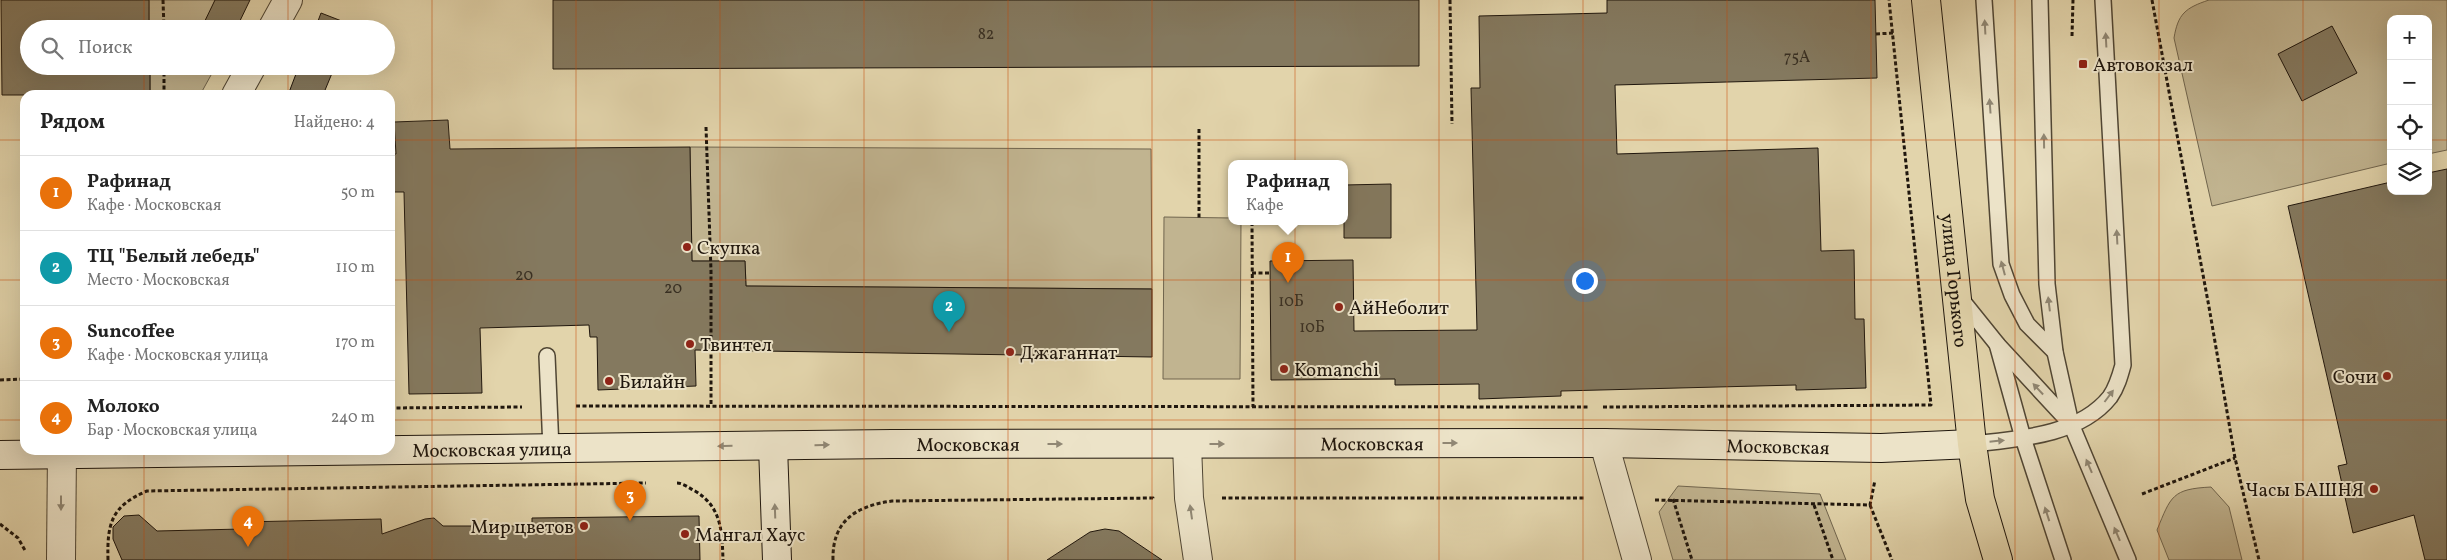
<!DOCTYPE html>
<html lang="ru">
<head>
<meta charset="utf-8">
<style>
	body { margin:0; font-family:Vollkorn,serif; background:#f2f2f2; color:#222 }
	.controls { position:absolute; right:15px; top:15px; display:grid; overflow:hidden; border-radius:10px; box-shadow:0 5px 20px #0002 }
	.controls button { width:45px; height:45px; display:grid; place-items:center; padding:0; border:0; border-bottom:1px solid #e0e0e0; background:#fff; color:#222; font:25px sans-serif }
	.you { position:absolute; left:1584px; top:280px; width:18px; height:18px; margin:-12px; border:4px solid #fff; border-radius:50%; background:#1a73e8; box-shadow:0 0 0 8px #1a73e833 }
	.badge { display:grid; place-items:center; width:32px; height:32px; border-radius:50%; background:#8f2418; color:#fff; font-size:16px; font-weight:700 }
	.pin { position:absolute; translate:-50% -41px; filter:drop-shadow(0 1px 2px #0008) }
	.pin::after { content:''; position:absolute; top:26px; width:18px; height:15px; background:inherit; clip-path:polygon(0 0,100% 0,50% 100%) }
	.popup { position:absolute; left:1228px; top:160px; width:120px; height:65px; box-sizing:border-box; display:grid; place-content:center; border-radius:10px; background:#fff; filter:drop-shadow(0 1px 4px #0005); font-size:16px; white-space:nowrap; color:#767676 }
	.popup b { font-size:19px; color:#222 }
	.popup::after { content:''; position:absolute; left:50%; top:100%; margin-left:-10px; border:10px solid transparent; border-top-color:#fff }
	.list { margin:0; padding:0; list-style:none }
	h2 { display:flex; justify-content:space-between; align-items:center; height:65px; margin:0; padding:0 20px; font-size:21px }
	h2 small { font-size:16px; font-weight:400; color:#767676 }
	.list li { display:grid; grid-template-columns:32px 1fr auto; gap:15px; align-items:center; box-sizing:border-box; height:75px; padding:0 20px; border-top:1px solid #e0e0e0 }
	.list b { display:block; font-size:19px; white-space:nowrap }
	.list p { margin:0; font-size:16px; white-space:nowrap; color:#767676 }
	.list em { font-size:16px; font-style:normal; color:#767676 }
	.icon { flex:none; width:28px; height:28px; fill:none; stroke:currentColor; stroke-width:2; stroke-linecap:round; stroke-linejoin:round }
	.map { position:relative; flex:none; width:2447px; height:560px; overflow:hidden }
	.search { position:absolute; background:#fff; box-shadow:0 5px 20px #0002; left:20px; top:20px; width:375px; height:55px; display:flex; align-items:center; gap:12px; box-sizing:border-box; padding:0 18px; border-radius:28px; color:#767676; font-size:19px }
	.panel { position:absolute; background:#fff; box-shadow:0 5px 20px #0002; left:20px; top:90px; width:375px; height:365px; border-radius:15px }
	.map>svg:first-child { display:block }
	.green { fill:#c1b490; stroke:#70654e }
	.building { fill:#84795f; stroke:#1f160d }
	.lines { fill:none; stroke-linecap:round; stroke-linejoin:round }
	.lane-casing { stroke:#504634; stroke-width:18 }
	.street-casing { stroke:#504634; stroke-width:30 }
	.secondary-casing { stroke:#1f160d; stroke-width:30 }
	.primary-casing { stroke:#1f160d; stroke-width:30 }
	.path { stroke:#1f160d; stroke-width:3; stroke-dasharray:4 2.5; stroke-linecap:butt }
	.lane { stroke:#ece3c8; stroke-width:15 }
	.street { stroke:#ece3c8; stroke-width:28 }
	.secondary { stroke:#ece3c8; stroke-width:28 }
	.primary { stroke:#e2d4ab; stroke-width:28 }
	.oneway { fill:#908774 }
	.grid { fill:none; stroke:#ca4f0c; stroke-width:1; stroke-opacity:0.55 }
	.poi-dot { fill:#8f2418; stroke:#ece3c8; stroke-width:2 }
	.labels { text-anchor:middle; stroke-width:4; stroke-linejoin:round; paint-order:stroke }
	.number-label { font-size:16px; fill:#382f22 }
	.poi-label { font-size:19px; fill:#1f160d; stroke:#ece3c8; text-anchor:start }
	.street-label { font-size:19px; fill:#1f160d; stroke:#ece3c8 }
</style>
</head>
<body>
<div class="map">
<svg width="2447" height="560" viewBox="0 0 2447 560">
	<rect width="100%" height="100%" fill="#e2d4ab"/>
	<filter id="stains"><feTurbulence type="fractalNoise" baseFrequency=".004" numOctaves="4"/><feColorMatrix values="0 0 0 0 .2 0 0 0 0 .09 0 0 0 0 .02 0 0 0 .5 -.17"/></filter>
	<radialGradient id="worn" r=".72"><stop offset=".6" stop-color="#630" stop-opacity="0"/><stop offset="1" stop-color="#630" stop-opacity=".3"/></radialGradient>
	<g class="green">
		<path d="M149 0H215L205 29H149Z"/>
		<path d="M2209 0H2447V150L2428 154V19H2391V163L2212 206 2174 38C2178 14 2185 8 2209 0Z"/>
		<path d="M150 66H216L200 95H150Z"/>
		<path d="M690 147 1151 149 1152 289 746 286 745 261H692Z"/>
		<path d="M1164 217 1232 218V222H1241L1240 379H1163Z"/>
		<path d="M1678 486 1820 494 1846 560H1673L1659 512Z"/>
		<path d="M2211 487 2229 507 2242 560H2169L2157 530C2171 496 2172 489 2211 487Z"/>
	</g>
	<g class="building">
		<path d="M1 0H149V29H29V66H150V95H2Z"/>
		<path d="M215 0H250L236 29H201Z"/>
		<path d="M553 0H1419V66L553 69Z"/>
		<path d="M1607 0H1875L1877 78 1615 85 1617 154 1818 148 1821 251 1854 250 1855 319H1864L1866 388 1796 390V385L1561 391V396L1479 399V384L1395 385V379L1271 380 1270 261 1353 260 1354 331 1477 330 1471 88H1480L1479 16 1607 13Z"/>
		<path d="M321 13 352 25 350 29H315Z"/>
		<path d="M2332 26 2357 73 2302 101 2278 54Z"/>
		<path d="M299 66H335L323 95H288Z"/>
		<path d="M448 120 450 149 690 147 692 261H745L746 286 1152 289V357L695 350 696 386 598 390 597 337H590L589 325 480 328 482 393 409 394 404 192H390V154H396L394 122Z"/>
		<path d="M2447 169V560H2425L2414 515 2353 533 2338 466 2347 464 2288 206 2391 182V191H2428V173Z"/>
		<path d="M1391 184V238H1344V185Z"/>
		<path d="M139 515 157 531 242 529V522L381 519 382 534 425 519 434 518 443 526H532V518L699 516 700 560H122L113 539V527L124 516Z"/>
		<path d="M1105 529 1119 531 1162 560H1047L1090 532Z"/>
	</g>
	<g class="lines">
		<defs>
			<g id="lane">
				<path d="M1984 0 2001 264 2012 295 2027 324 2055 352"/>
				<path d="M2040 0 2047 284 2055 352 2071 424 2128 560"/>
				<path d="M1960 298 1997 344 2070 423"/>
				<path d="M1997 344 2023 438 2063 560"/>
				<path d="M547 356 551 449"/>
				<path d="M1972 444C2017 439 2079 436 2110 397 2117 387 2120 376 2123 365L2103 0"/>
			</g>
			<g id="street">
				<path d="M272 29 288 0"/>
				<path d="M236 95 252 66"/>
				<path d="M1604 443 1637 560"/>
				<path d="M1187 444 1189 498 1198 560"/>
				<path d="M61 560 62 450"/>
			</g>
			<g id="secondary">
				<path d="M773 446 777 560"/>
				<path id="s1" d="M0 455 892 444 1604 443 1881 448 1972 444"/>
			</g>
			<g id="primary">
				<path id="s2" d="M1926 0 1972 444 1980 499 1998 560"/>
			</g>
		</defs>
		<use href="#lane" class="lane-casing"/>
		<use href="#street" class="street-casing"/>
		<use href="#secondary" class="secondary-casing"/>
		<use href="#primary" class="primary-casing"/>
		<g class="path">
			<path d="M163 0 164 29"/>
			<path d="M1450 0 1452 124"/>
			<path d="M2152 0 2209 307 2235 458 2259 560"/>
			<path d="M1876 34 1893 33"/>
			<path d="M2072 36 2073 0"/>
			<path d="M164 66V95"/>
			<path d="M706 127 711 271V406"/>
			<path d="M1199 129V218"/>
			<path d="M1252 222 1253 407"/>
			<path d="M1252 273H1270"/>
			<path d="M0 380 25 379"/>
			<path d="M576 406 1589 407"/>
			<path d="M1603 407 1931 405 1889 0"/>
			<path d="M390 408 522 407"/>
			<path d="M677 483C683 483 689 488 695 491 722 507 722 532 723 560"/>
			<path d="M2142 494 2235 458"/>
			<path d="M1222 498H1586"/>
			<path d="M1673 499 1692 560"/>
			<path d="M1655 500 1870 505 1875 480"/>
			<path d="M1814 505 1833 560"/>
			<path d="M1870 505 1892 560"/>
			<path d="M0 524 18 538 26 552"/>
			<path d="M108 560C107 524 111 506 147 491L646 483"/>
			<path d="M833 560C832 520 857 506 892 501L1153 498V500"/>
		</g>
		<use href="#lane" class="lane"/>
		<use href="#street" class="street"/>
		<use href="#secondary" class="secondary"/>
		<use href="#primary" class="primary"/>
	</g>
	<defs><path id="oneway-solid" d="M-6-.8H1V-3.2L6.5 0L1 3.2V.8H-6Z" transform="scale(1.25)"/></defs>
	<g class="oneway">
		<use href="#oneway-solid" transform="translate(1985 27) rotate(-93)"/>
		<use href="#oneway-solid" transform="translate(2106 40) rotate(-93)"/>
		<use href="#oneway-solid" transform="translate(1990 106) rotate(-94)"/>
		<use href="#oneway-solid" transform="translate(2044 141) rotate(-91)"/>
		<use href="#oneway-solid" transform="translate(2117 237) rotate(-93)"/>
		<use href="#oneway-solid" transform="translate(2003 268) rotate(-105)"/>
		<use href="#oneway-solid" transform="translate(2049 304) rotate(-97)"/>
		<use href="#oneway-solid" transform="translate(2038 389) rotate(-133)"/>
		<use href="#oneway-solid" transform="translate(2109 396) rotate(-53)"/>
		<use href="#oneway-solid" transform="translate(1997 441) rotate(-6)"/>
		<use href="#oneway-solid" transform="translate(1450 443)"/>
		<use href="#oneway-solid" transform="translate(1055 444)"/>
		<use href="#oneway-solid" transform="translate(1217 444)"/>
		<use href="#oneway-solid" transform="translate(822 445) rotate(-1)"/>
		<use href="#oneway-solid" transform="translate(725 446) rotate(179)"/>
		<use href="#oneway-solid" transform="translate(2089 466) rotate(-113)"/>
		<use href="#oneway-solid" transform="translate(61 503) rotate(90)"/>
		<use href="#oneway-solid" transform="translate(775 511) rotate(-92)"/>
		<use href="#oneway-solid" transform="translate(1191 512) rotate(-98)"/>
		<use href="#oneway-solid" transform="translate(2047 514) rotate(-108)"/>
		<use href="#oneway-solid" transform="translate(2117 534) rotate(-113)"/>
	</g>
	<path class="grid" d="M144 0V29M288 0V29M432 0V560M576 0V560M720 0V560M864 0V560M1008 0V560M1152 0V560M1295 0V560M1439 0V560M1583 0V560M1727 0V560M1871 0V560M2015 0V560M2159 0V560M2303 0V560M144 66V95M288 66V95M0 140H25M390 140H2391M2428 140H2447M0 280H25M390 280H2447M0 420H25M390 420H2447M144 450V560M288 450V560"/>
	<g class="poi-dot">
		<rect x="2078" y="59" width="10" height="10" rx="2.5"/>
		<circle cx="687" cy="247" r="5"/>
		<circle cx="1339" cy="307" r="5"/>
		<circle cx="690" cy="344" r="5"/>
		<circle cx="1010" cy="352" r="5"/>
		<circle cx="1284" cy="369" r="5"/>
		<circle cx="2387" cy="376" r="5"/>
		<circle cx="609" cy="381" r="5"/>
		<circle cx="2374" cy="489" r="5"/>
		<circle cx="584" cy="526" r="5"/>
		<circle cx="685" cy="534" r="5"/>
	</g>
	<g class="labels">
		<g class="number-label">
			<text x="986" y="39">82</text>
			<text x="1797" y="62">75А</text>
			<text x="524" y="280">20</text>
			<text x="673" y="293">20</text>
			<text x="1291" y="306">10Б</text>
			<text x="1312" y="332">10Б</text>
		</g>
		<g class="poi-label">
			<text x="2093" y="71">Автовокзал</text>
			<text x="697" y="254">Скупка</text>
			<text x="1349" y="314">АйНеболит</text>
			<text x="700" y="351">Твинтел</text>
			<text x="1020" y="359">Джаганнат</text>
			<text x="1294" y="376">Komanchi</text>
			<text x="2377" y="383" text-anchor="end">Сочи</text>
			<text x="619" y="388">Билайн</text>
			<text x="2364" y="496" text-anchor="end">Часы БАШНЯ</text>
			<text x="574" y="533" text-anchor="end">Мир цветов</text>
			<text x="695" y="541">Мангал Хаус</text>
		</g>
		<g class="street-label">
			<text dy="7" stroke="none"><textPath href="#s2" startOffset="282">улица Горького</textPath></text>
			<text dy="7" stroke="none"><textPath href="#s1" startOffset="1372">Московская</textPath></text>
			<text dy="7" stroke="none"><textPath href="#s1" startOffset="968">Московская</textPath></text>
			<text dy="7" stroke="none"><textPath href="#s1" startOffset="1778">Московская</textPath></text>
			<text dy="7" stroke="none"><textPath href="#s1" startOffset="492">Московская улица</textPath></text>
		</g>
	</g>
	<rect width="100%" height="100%" filter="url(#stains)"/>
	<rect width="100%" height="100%" fill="url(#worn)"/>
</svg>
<div class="controls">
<button>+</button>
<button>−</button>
<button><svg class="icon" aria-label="locate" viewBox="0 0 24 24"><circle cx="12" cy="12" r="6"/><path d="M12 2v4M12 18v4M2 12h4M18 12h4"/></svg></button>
<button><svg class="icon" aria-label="layers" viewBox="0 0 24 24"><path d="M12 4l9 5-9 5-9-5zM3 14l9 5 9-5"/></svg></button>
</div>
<div class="you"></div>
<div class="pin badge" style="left:1288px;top:283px;background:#e8710a">1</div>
<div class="popup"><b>Рафинад</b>Кафе</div>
<div class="pin badge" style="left:949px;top:332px;background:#0f9aa8">2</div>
<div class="pin badge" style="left:630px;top:521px;background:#e8710a">3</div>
<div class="pin badge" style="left:248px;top:547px;background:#e8710a">4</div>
<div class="search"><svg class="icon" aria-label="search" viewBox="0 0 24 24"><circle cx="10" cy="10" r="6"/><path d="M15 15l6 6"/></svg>Поиск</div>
<section class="panel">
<h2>Рядом<small>Найдено: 4</small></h2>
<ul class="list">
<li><span class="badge" style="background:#e8710a">1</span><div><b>Рафинад</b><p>Кафе · Московская</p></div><em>50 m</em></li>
<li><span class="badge" style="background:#0f9aa8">2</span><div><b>ТЦ &quot;Белый лебедь&quot;</b><p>Место · Московская</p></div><em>110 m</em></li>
<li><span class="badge" style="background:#e8710a">3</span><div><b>Suncoffee</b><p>Кафе · Московская улица</p></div><em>170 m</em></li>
<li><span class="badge" style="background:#e8710a">4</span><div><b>Молоко</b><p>Бар · Московская улица</p></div><em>240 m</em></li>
</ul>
</section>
</div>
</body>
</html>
